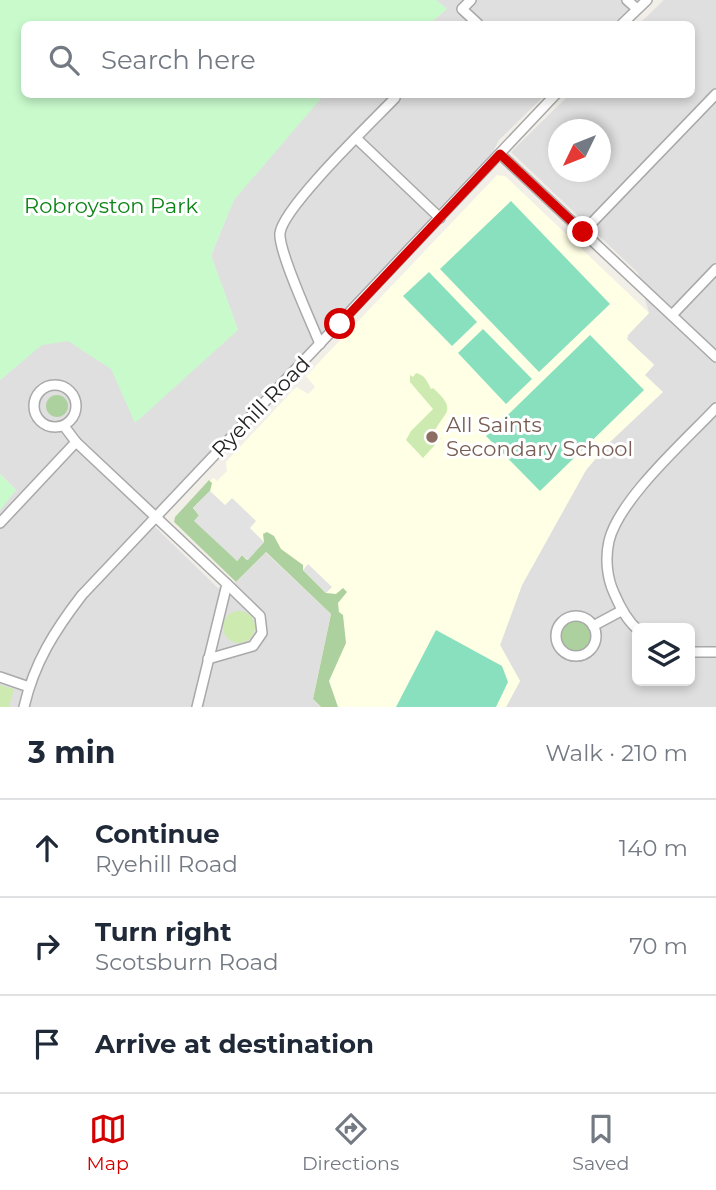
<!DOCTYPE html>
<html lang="en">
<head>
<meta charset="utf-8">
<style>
	body { margin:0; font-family:Montserrat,sans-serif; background:#f6f6f7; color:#1f2937 }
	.controls { position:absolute; right:21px; bottom:21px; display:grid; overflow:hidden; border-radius:10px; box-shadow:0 4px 10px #0003 }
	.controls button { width:63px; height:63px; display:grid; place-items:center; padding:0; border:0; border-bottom:2px solid #e0e1e3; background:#fff; color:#1f2937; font:35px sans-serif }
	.compass { position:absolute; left:548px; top:119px; width:63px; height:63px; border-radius:50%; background:#fff; box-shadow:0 4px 10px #0003; rotate:227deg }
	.stop { position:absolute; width:21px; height:21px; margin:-16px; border:5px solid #d40000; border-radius:50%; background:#fff }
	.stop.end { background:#d40000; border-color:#fff; box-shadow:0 2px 7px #0008 }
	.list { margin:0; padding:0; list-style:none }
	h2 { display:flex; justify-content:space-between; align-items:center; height:91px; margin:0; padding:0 28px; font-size:30px }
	h2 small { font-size:23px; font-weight:400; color:#747a83 }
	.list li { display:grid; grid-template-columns:46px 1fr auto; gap:21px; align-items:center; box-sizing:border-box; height:98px; padding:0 28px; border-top:2px solid #e0e1e3 }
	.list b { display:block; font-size:26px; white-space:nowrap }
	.list p { margin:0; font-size:23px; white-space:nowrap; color:#747a83 }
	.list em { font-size:23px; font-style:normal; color:#747a83 }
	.icon { flex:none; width:38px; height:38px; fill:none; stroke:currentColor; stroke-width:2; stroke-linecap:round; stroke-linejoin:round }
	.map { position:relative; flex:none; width:716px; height:707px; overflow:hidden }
	.search { position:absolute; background:#fff; box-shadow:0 4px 10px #0003; left:21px; right:21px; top:21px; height:77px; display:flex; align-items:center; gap:18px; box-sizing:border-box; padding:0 24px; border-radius:10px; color:#747a83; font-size:26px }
	.sheet { height:385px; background:#fff }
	nav { display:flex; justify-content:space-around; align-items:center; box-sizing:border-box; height:98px; border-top:2px solid #e0e1e3; background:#fff; font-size:19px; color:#747a83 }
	nav a { display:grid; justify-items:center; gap:4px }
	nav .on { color:#d40000 }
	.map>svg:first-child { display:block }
	.residential { fill:#e0dfdf; fill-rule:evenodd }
	.education { fill:#ffffe5 }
	.grass { fill:#cdebb0 }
	.forest { fill:#add19e }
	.park { fill:#c8facc }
	.pitch { fill:#88e0be }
	.parking { fill:#e2e2e2 }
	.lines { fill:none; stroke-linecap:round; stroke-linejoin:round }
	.minor-casing { stroke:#a9a9a9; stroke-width:12 }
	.minor { stroke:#fff; stroke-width:9 }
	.route { stroke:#d40000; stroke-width:9 }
	.education-dot { fill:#8d6e63; stroke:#fff; stroke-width:2.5 }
	.labels { text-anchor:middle; stroke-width:6; stroke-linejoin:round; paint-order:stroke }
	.park-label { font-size:21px; fill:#0c8416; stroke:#fff }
	.street-label { font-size:21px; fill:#222; stroke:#fff }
	.education-label { font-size:21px; fill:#785e54; stroke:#fff; text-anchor:start }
</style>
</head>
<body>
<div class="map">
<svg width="716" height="707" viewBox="0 0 716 707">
	<rect width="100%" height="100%" fill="#f2efe9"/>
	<g class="residential">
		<path d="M436 0H638L614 24H428L447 9Z"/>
		<path d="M664 0H716V707H506L520 681 500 645 522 585 586 470 609 443 645 375 654 364 627 340 628 335 649 313 638 273 511 152 569 95 692 94V24H639ZM558 130H600V172H558ZM637 628H690V681H637Z"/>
		<path d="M323 95H545L499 140 492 154 147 519 218 588 236 582 265 552 331 614 313 699 321 707H0V509L16 490 0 474V380L43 343 70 339 238 330 211 256 234 199Z"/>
	</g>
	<path class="education" d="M497 175 505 176 649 313 628 335 627 339 654 365 645 375 663 392 609 443 586 470 522 585 500 645 520 681 506 707H321L313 699 331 614 266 552 236 582 174 522 175 517 207 482 214 478 217 481 227 471 226 462 294 389 297 387 308 394 315 387 306 376Z"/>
	<g class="grass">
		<path d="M416 373C425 375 427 381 431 389L433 388C461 413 441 412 433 436L436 438H441L423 458 406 440 411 431 433 409 410 382V375L413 377Z"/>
		<circle cx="239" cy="627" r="16"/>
		<path d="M0 685 14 689 9 707H0Z"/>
	</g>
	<g class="forest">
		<circle cx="57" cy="406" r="11"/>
		<path d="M209 480 212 483 210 491 193 508 237 561 242 555 247 560 264 542 263 534 267 532 274 536 281 549 303 565V570L326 593 336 594 343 588 347 592 338 603 339 612 343 615 346 643 329 681 338 707H321L313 699 331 614 266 552 236 582 174 522 175 517Z"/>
		<circle cx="576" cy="636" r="15"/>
	</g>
	<g class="park">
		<path d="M0 0H436L447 9 429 24H24V94L324 95 234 200 211 255 238 330 135 423 111 369 68 341 42 345 0 380Z"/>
		<path d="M0 474 16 490 0 510Z"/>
	</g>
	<g class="pitch">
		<path d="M511 201 610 304 539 372 440 269Z"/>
		<path d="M429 272 477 322 452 346 403 296Z"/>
		<path d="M483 329 532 379 506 404 458 353Z"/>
		<path d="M590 335 644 390 540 491 486 436Z"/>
		<path d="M436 630 502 666 508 682 496 707H396Z"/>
	</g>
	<g class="parking">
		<path d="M210 491 225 505 232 498 256 521 250 528 264 542 248 560 242 555 237 561 194 521 199 515 193 508Z"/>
		<path d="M308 564 332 587 326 593 303 570Z"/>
	</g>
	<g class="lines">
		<defs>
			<g id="minor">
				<path d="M471 0 462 9 478 24"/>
				<path d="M627 0 637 9"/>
				<path d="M622 24 647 0"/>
				<path d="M356 138 440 218"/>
				<path d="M500 154 716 357"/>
				<path d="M583 232 716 94"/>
				<path d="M672 315 716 269"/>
				<path d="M320 344C312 324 278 251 280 233 283 207 373 121 395 98"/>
				<circle cx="55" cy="406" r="21"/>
				<path d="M64 426 76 442 227 584 197 707"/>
				<path d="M0 523 76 442"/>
				<circle cx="576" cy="636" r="20"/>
				<path d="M593 626 621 611"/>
				<path d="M637 629C626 619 620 607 614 593 607 578 605 558 609 541 619 499 686 440 716 408"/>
				<path d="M690 652H716"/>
				<path d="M208 659 253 646 262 633 260 616 227 584"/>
				<path d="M0 677 29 687"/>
				<path d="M24 707C34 663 55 630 82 595L556 94"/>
			</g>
		</defs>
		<use href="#minor" class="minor-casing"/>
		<use href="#minor" class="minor"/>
	</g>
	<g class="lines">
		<path class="route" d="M340 324 500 154 583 232"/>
	</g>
	<circle class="education-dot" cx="432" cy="437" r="7"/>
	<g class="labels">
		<g class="park-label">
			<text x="111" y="213">Robroyston Park</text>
		</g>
		<g class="street-label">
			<text transform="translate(261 407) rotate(-46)" y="7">Ryehill Road</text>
		</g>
		<g class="education-label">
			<text x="446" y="432">All Saints<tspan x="446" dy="24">Secondary School</tspan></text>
		</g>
	</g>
</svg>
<div class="controls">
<button><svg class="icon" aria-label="layers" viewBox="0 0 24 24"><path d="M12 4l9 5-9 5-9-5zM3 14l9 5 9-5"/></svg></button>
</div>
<svg class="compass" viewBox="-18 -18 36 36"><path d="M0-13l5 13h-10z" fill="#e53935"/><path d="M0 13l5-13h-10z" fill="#747a83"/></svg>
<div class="stop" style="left:340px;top:324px"></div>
<div class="stop end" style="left:583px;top:232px"></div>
<div class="search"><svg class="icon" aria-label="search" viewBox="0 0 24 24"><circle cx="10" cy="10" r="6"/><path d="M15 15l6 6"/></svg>Search here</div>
</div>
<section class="sheet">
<h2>3 min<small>Walk · 210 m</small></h2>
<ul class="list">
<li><svg class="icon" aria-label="ahead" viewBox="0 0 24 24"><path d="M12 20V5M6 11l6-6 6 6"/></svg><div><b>Continue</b><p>Ryehill Road</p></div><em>140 m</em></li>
<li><svg class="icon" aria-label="right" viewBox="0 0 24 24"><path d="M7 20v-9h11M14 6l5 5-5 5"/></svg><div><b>Turn right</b><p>Scotsburn Road</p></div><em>70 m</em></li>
<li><svg class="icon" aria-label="arrive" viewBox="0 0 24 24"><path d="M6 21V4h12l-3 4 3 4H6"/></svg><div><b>Arrive at destination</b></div></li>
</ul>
</section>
<nav>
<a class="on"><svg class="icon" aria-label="map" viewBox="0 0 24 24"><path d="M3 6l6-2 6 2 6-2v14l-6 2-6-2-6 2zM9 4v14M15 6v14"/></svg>Map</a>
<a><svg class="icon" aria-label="directions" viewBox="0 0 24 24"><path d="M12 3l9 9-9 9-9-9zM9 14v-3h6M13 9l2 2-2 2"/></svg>Directions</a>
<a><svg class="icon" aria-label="saved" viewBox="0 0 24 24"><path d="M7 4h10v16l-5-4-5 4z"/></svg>Saved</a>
</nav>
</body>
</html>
